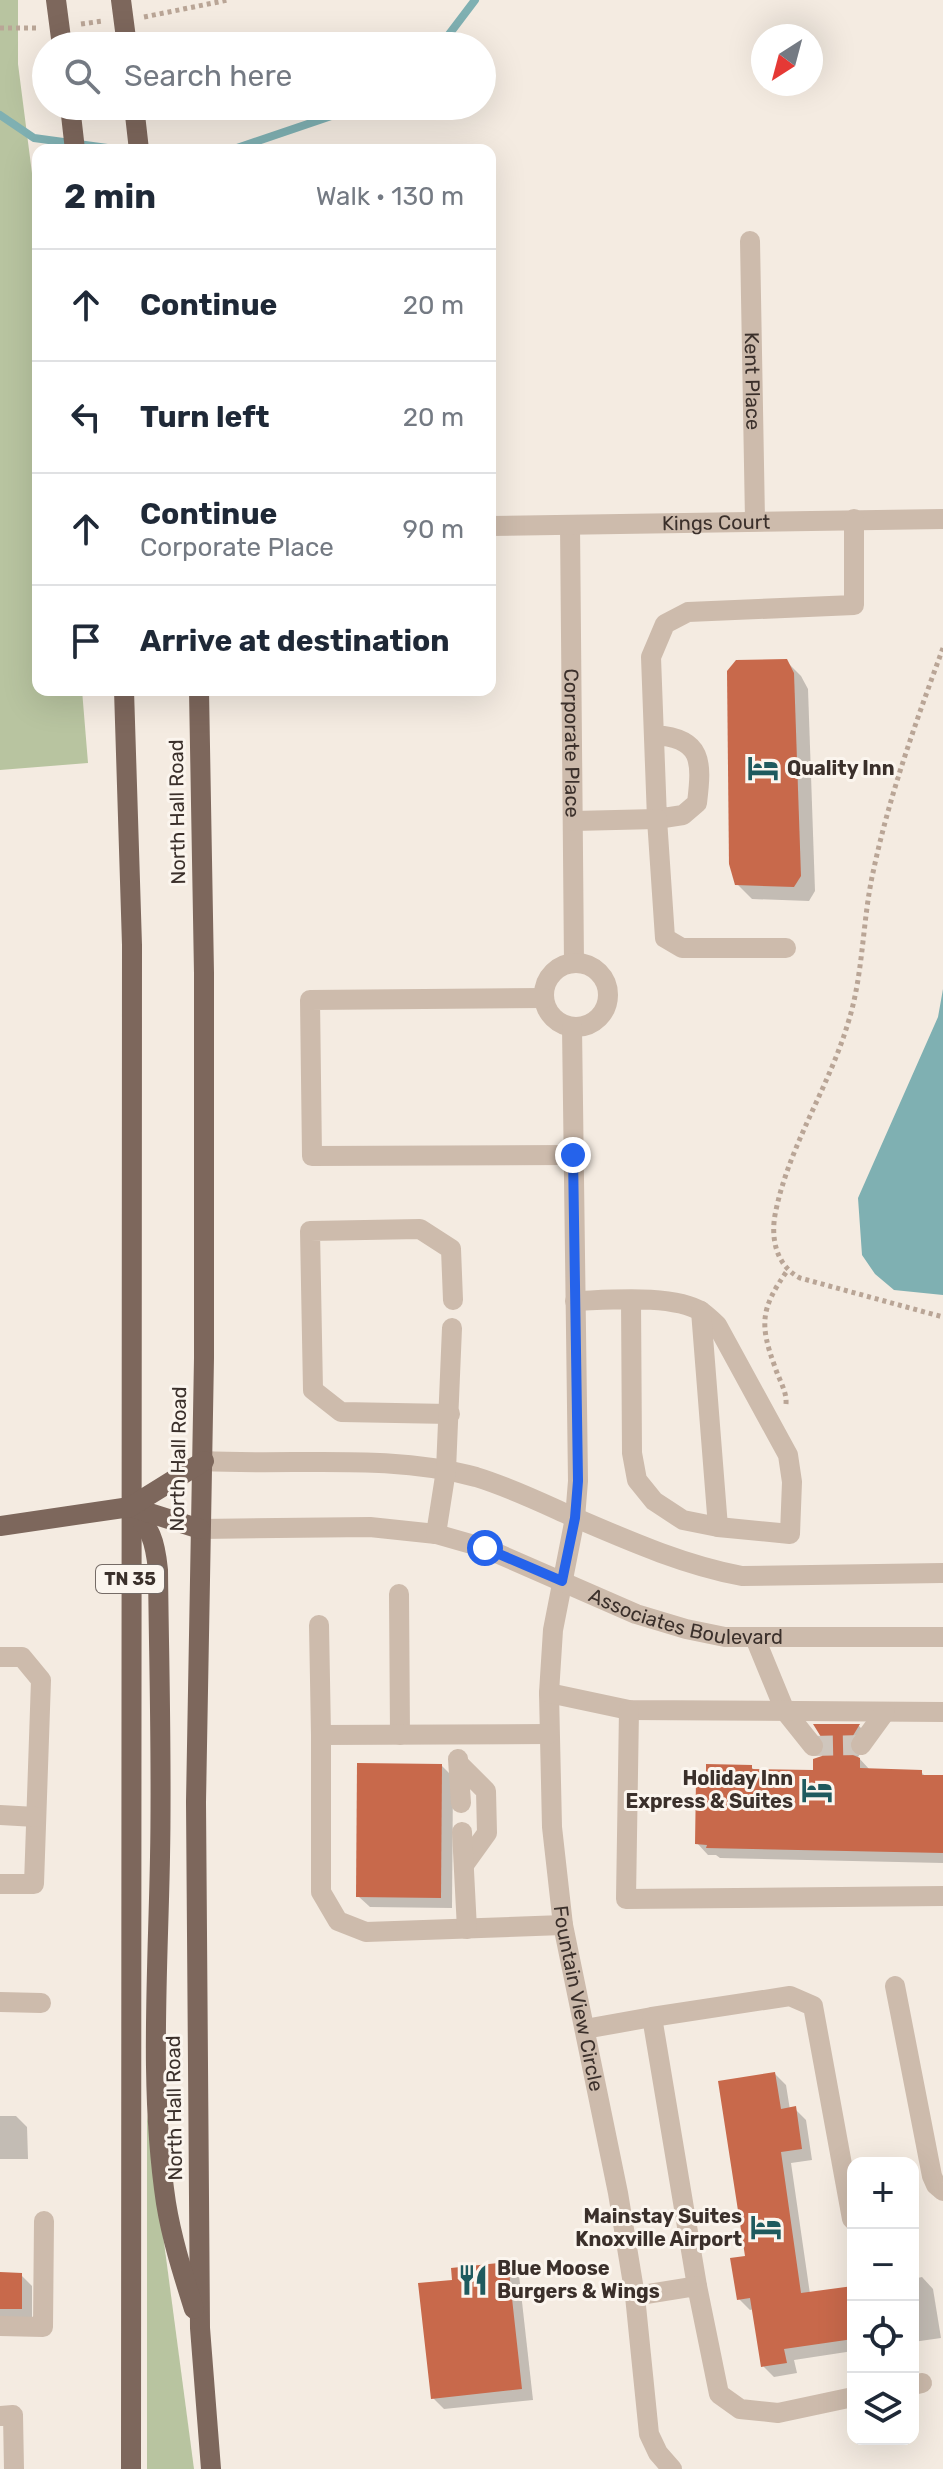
<!DOCTYPE html>
<html lang="en">
<head>
<meta charset="utf-8">
<style>
	body { margin:0; font-family:Rubik,sans-serif; background:#f2f2f3; color:#1f2937 }
	.controls { position:absolute; right:24px; bottom:24px; display:grid; overflow:hidden; border-radius:16px; box-shadow:0 8px 32px #0002 }
	.controls button { width:72px; height:72px; display:grid; place-items:center; padding:0; border:0; border-bottom:2px solid #e0e1e3; background:#fff; color:#1f2937; font:40px sans-serif }
	.compass { position:absolute; left:751px; top:24px; width:72px; height:72px; border-radius:50%; background:#fff; box-shadow:0 8px 32px #0002; rotate:216deg }
	.stop { position:absolute; width:24px; height:24px; margin:-18px; border:6px solid #2563eb; border-radius:50%; background:#fff }
	.stop.end { background:#2563eb; border-color:#fff; box-shadow:0 2px 8px #0008 }
	.list { margin:0; padding:0; list-style:none }
	h2 { display:flex; justify-content:space-between; align-items:center; height:104px; margin:0; padding:0 32px; font-size:34px }
	h2 small { font-size:26px; font-weight:400; color:#747a83 }
	.list li { display:grid; grid-template-columns:52px 1fr auto; gap:24px; align-items:center; box-sizing:border-box; height:112px; padding:0 32px; border-top:2px solid #e0e1e3 }
	.list b { display:block; font-size:30px; white-space:nowrap }
	.list p { margin:0; font-size:26px; white-space:nowrap; color:#747a83 }
	.list em { font-size:26px; font-style:normal; color:#747a83 }
	.icon { flex:none; width:44px; height:44px; fill:none; stroke:currentColor; stroke-width:2; stroke-linecap:round; stroke-linejoin:round }
	.map { position:relative; flex:none; width:943px; height:2469px; overflow:hidden }
	.search { position:absolute; background:#fff; box-shadow:0 8px 32px #0002; left:32px; top:32px; width:464px; height:88px; display:flex; align-items:center; gap:20px; box-sizing:border-box; padding:0 28px; border-radius:44px; color:#747a83; font-size:30px }
	.panel { position:absolute; background:#fff; box-shadow:0 8px 32px #0002; left:32px; top:144px; width:464px; height:552px; border-radius:16px }
	.map>svg:first-child { display:block }
	.green { fill:#b8c4a0 }
	.water { fill:#7fb0b2 }
	.shadow { fill:#0003 }
	.lines { fill:none; stroke-linecap:round; stroke-linejoin:round }
	.stream { stroke:#7fb0b2; stroke-width:8 }
	.building { fill:#c8694b }
	.minor-tunnel { stroke:#cfc6bd; stroke-width:20; stroke-dasharray:20 10; stroke-linecap:butt }
	.path { stroke:#b9a596; stroke-width:5; stroke-dasharray:4 4; stroke-linecap:butt }
	.minor { stroke:#cdbbac; stroke-width:20 }
	.major { stroke:#7d675c; stroke-width:20 }
	.major-bridge { stroke:#7d675c; stroke-width:20 }
	.route { stroke:#2563eb; stroke-width:10 }
	.labels { text-anchor:middle; stroke-width:6; stroke-linejoin:round; paint-order:stroke }
	.shield { fill:#fbf5ee; stroke:#756b66; stroke-width:2 }
	.shield-label { font-size:18px; font-weight:bold; fill:#3b302b }
	.street-label { font-size:20px; fill:#3b302b; stroke:#fbf5ee }
	.poi-label { font-size:20px; font-weight:bold; fill:#3b302b; stroke:#fbf5ee; text-anchor:start }
</style>
</head>
<body>
<div class="map">
<svg width="943" height="2469" viewBox="0 0 943 2469">
	<rect width="100%" height="100%" fill="#f4ebe1"/>
	<g class="green">
		<path d="M0 0H18V64L38 220V690H82L88 763 0 770Z"/>
		<path d="M147 2114 194 2469H147Z"/>
	</g>
	<path class="water" d="M943 989V1295L894 1290 875 1274 862 1255 858 1198 938 1017Z"/>
	<g class="shadow">
		<path d="M786 661 801 676 808 689 815 891 809 901 752 899 737 884Z"/>
		<path d="M817 1726H859L870 1737 858 1757 870 1770 921 1772 926 1777H943V1863L720 1858 716 1855H708L697 1843 708 1783 751 1767 756 1771 815 1772 828 1745Z"/>
		<path d="M442 1766 453 1777 452 1908 370 1907 358 1896Z"/>
		<path d="M775 2074 786 2085 790 2110 795 2109 806 2120 812 2160 791 2163 810 2294 853 2288V2351L794 2360 797 2373 774 2377 763 2366 754 2309 750 2310 739 2299 747 2257Z"/>
		<path d="M0 2116H16L27 2127 28 2159H0Z"/>
		<path d="M508 2264 519 2275 533 2400 444 2409 433 2398 454 2282Z"/>
		<path d="M0 2274 21 2275 32 2286V2319H0Z"/>
		<path d="M922 2277 933 2289 941 2338 913 2342V2279Z"/>
	</g>
	<g class="lines">
		<g class="stream">
			<path d="M437 46 444 41 475 0"/>
			<path d="M0 115 34 138 122 150"/>
			<path d="M231 150 349 110 355 106"/>
		</g>
	</g>
	<g class="building">
		<path d="M787 659 794 673 801 876 794 887 735 885 729 864 727 671 736 660Z"/>
		<path d="M813 1724H860L848 1744 853 1755 860 1758V1768L922 1770V1775H943V1853L706 1848 707 1845 695 1844 696 1780 706 1781V1764L752 1765V1769L813 1770V1759L822 1756 826 1745Z"/>
		<path d="M357 1763 442 1764 441 1898 356 1897Z"/>
		<path d="M775 2072 781 2109 796 2106 802 2149 781 2152 801 2293 853 2286V2339L784 2349 787 2363 761 2367 750 2298 737 2300 730 2258 745 2256 718 2081Z"/>
		<path d="M508 2262 522 2389 431 2399 418 2283 452 2280 451 2268Z"/>
		<path d="M0 2272 22 2273V2309H0Z"/>
	</g>
	<g class="lines">
		<path class="minor-tunnel" d="M813 1746 861 1745"/>
		<g class="path">
			<path d="M144 17 228 0"/>
			<path d="M81 24 103 21"/>
			<path d="M0 28H39"/>
			<path d="M943 648C917 719 890 793 874 868 862 919 864 973 848 1023 829 1087 790 1144 776 1210 770 1236 775 1265 800 1278L943 1317"/>
			<path d="M786 1404C787 1391 779 1380 775 1367 759 1324 761 1308 787 1271"/>
		</g>
		<g class="minor">
			<path id="s1" d="M750 241 755 520"/>
			<path id="s2" d="M570 525 574 963"/>
			<path id="s3" d="M490 526 943 519"/>
			<path d="M655 735C703 738 702 762 697 803L683 815 657 819 651 657 665 624 688 612 854 605V519"/>
			<path d="M574 821 657 819 665 938 682 948H786"/>
			<circle cx="576" cy="995" r="32"/>
			<path d="M544 998 310 1000 312 1156 573 1155"/>
			<path id="s4" d="M572 1027 578 1481 575 1518 553 1630 549 1693 552 1827 563 1925 618 2193 635 2296 649 2434 658 2453 672 2469"/>
			<path d="M575 1301C609 1300 674 1294 702 1312 707 1315 712 1321 717 1325L788 1455 792 1482 790 1534 718 1527 683 1520 654 1501 637 1480 632 1453 631 1300"/>
			<path d="M701 1311 718 1527"/>
			<path d="M450 1414 341 1412 313 1390 310 1231 420 1229 451 1249 453 1300"/>
			<path d="M204 1461C293 1466 388 1453 476 1477 509 1487 540 1502 571 1516 627 1540 683 1565 742 1576L943 1573"/>
			<path id="s5" d="M200 1529 370 1527 436 1534 485 1548 636 1614 686 1629 725 1637H943"/>
			<path d="M436 1534 446 1470 452 1328"/>
			<path d="M399 1594 400 1735"/>
			<path d="M319 1625 321 1735"/>
			<path d="M755 1638 785 1711 813 1746"/>
			<path d="M0 1657H22L41 1680 34 1884H0"/>
			<path d="M549 1693 629 1710 943 1712"/>
			<path d="M629 1710 626 1899 943 1896"/>
			<path d="M549 1734 321 1735V1892L338 1921 366 1932 563 1925"/>
			<path d="M861 1745 885 1712"/>
			<path d="M458 1759 461 1803"/>
			<path d="M459 1764 486 1791 487 1833 464 1865"/>
			<path d="M0 1815 36 1817"/>
			<path d="M462 1832 467 1929"/>
			<path d="M895 1986 932 2176 936 2185 943 2191"/>
			<path d="M0 2002 41 2003"/>
			<path d="M585 2029 652 2017"/>
			<path d="M697 2286 652 2017 790 1996 813 2006 852 2219"/>
			<path d="M635 2296 697 2286 719 2394 740 2409 778 2413 853 2397"/>
			<path d="M0 2326 43 2327 44 2221"/>
			<path d="M913 2385 922 2383"/>
			<path d="M0 2416 13 2415 14 2469"/>
		</g>
		<g class="major">
			<path d="M70 106 75 150"/>
			<path d="M134 106 139 150"/>
			<path d="M124 690 132 945 131 2469"/>
			<path d="M199 690 204 973V1358L196 1802 200 2328 211 2469"/>
			<path d="M130 1507C151 1529 155 1540 158 1570 159 1665 162 1761 160 1857 158 1971 149 2089 166 2203 172 2240 183 2274 194 2309"/>
			<path d="M134 1508 200 1529"/>
			<path d="M0 1526 130 1507 204 1461"/>
		</g>
		<g class="major-bridge">
			<path d="M56 0 62 46"/>
			<path d="M121 0 127 46"/>
		</g>
	</g>
	<g class="lines">
		<path class="route" d="M485 1548 562 1581 575 1518 578 1481 573 1155"/>
	</g>
	<defs>
		<symbol id="hotel-bare" viewBox="-9 -9 18 18"><path d="M-6-4.5h1.5V1H6V5H4.5V3h-9V5H-6ZM-4 0a1.8 1.8 0 1 1 3.6 0ZM.5 0V-2.5h3Q6-2.5 6 0Z" fill="#1f5a5e" stroke="#fbf5ee" stroke-width="2.5" paint-order="stroke"/></symbol>
		<symbol id="restaurant-bare" viewBox="-9 -9 18 18"><path d="M-5-6h1v4h1v-4h1v4h1v-4h1v5L-1.5 .5V6h-2V.5L-5-1ZM5-6V6H3V1.5H1.5Q1.5-4 5-6Z" fill="#1f5a5e" stroke="#fbf5ee" stroke-width="2.5" paint-order="stroke"/></symbol>
	</defs>
	<g fill-rule="evenodd">
		<use href="#hotel-bare" x="741" y="746" width="44" height="44"/>
		<use href="#hotel-bare" x="795" y="1768" width="44" height="44"/>
		<use href="#hotel-bare" x="744" y="2205" width="44" height="44"/>
		<use href="#restaurant-bare" x="451" y="2258" width="44" height="44"/>
	</g>
	<g class="labels">
		<rect class="shield" x="96" y="1565" width="68" height="28" rx="6"/>
		<g class="shield-label">
			<text x="130" y="1585">TN 35</text>
		</g>
		<g class="street-label">
			<text dy="7" stroke="none"><textPath href="#s1" startOffset="140">Kent Place</textPath></text>
			<text dy="7" stroke="none"><textPath href="#s3" startOffset="226">Kings Court</textPath></text>
			<text dy="7" stroke="none"><textPath href="#s2" startOffset="218">Corporate Place</textPath></text>
			<text transform="translate(177 812) rotate(-91)" y="7">North Hall Road</text>
			<text transform="translate(178 1459) rotate(-89)" y="7">North Hall Road</text>
			<text dy="7" stroke="none"><textPath href="#s5" startOffset="502">Associates Boulevard</textPath></text>
			<text dy="7" stroke="none"><textPath href="#s4" startOffset="976">Fountain View Circle</textPath></text>
			<text transform="translate(174 2108) rotate(-91)" y="7">North Hall Road</text>
		</g>
		<g class="poi-label">
			<text x="787" y="775">Quality Inn</text>
			<text x="793" y="1785" text-anchor="end">Holiday Inn<tspan x="793" dy="23">Express &amp; Suites</tspan></text>
			<text x="742" y="2223" text-anchor="end">Mainstay Suites<tspan x="742" dy="23">Knoxville Airport</tspan></text>
			<text x="497" y="2275">Blue Moose<tspan x="497" dy="23">Burgers &amp; Wings</tspan></text>
		</g>
	</g>
</svg>
<div class="controls">
<button>+</button>
<button>−</button>
<button><svg class="icon" aria-label="locate" viewBox="0 0 24 24"><circle cx="12" cy="12" r="6"/><path d="M12 2v4M12 18v4M2 12h4M18 12h4"/></svg></button>
<button><svg class="icon" aria-label="layers" viewBox="0 0 24 24"><path d="M12 4l9 5-9 5-9-5zM3 14l9 5 9-5"/></svg></button>
</div>
<svg class="compass" viewBox="-18 -18 36 36"><path d="M0-13l5 13h-10z" fill="#e53935"/><path d="M0 13l5-13h-10z" fill="#747a83"/></svg>
<div class="stop" style="left:485px;top:1548px"></div>
<div class="stop end" style="left:573px;top:1155px"></div>
<div class="search"><svg class="icon" aria-label="search" viewBox="0 0 24 24"><circle cx="10" cy="10" r="6"/><path d="M15 15l6 6"/></svg>Search here</div>
<section class="panel">
<h2>2 min<small>Walk · 130 m</small></h2>
<ul class="list">
<li><svg class="icon" aria-label="ahead" viewBox="0 0 24 24"><path d="M12 20V5M6 11l6-6 6 6"/></svg><div><b>Continue</b></div><em>20 m</em></li>
<li><svg class="icon" aria-label="left" viewBox="0 0 24 24"><path d="M17 20v-9H6M10 6l-5 5 5 5"/></svg><div><b>Turn left</b></div><em>20 m</em></li>
<li><svg class="icon" aria-label="ahead" viewBox="0 0 24 24"><path d="M12 20V5M6 11l6-6 6 6"/></svg><div><b>Continue</b><p>Corporate Place</p></div><em>90 m</em></li>
<li><svg class="icon" aria-label="arrive" viewBox="0 0 24 24"><path d="M6 21V4h12l-3 4 3 4H6"/></svg><div><b>Arrive at destination</b></div></li>
</ul>
</section>
</div>
</body>
</html>
